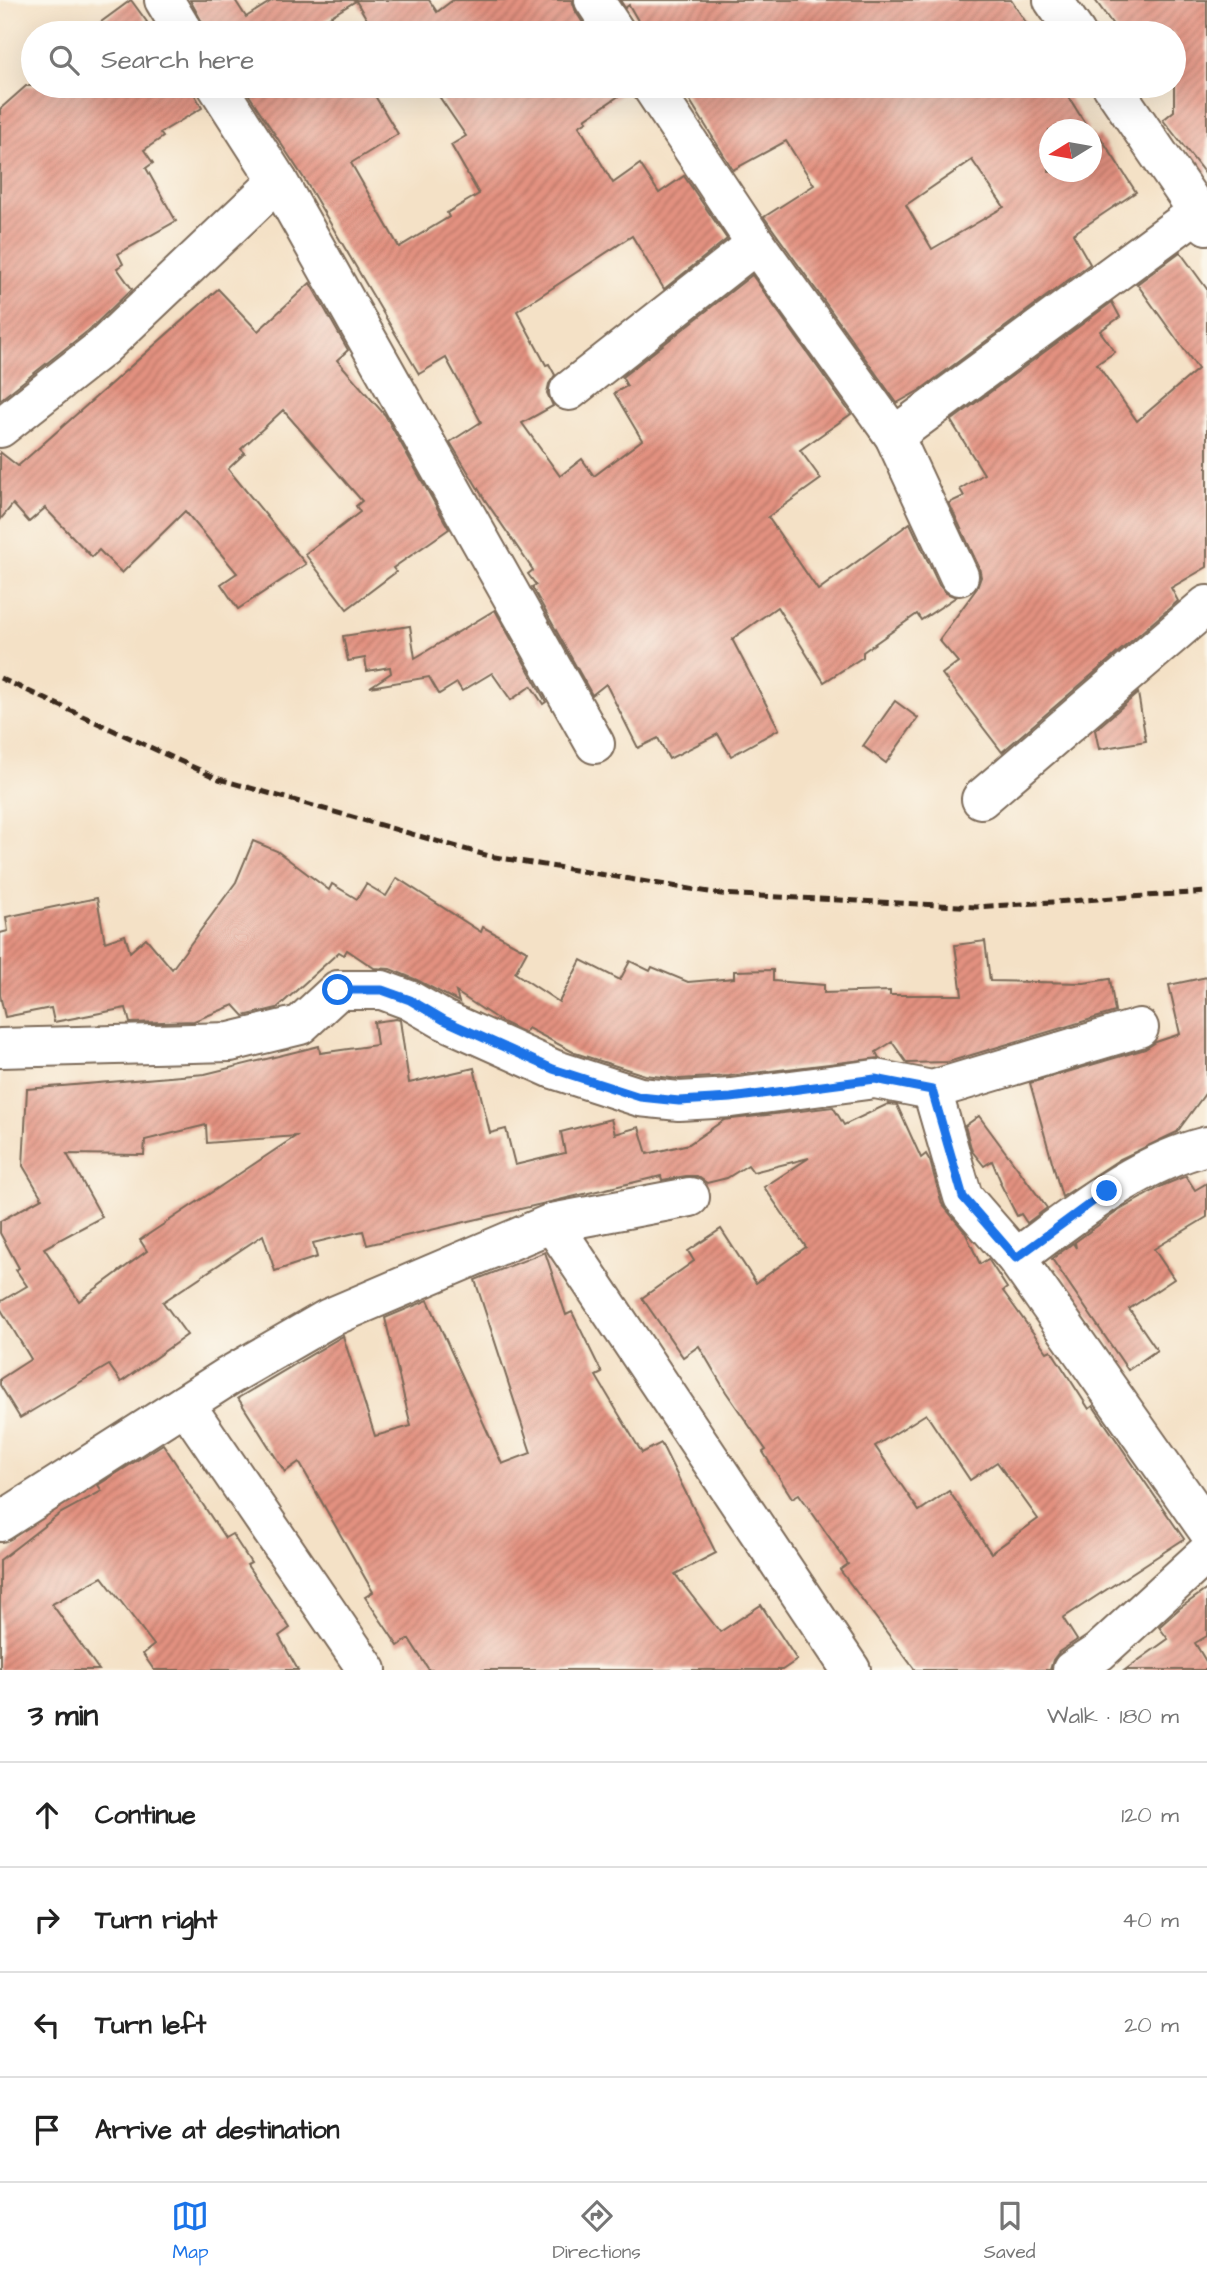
<!DOCTYPE html>
<html lang="en">
<head>
<meta charset="utf-8">
<style>
	body { margin:0; font-family:"Architects Daughter",sans-serif; background:#f6f6f6; color:#222 }
	.compass { position:absolute; left:1039px; top:119px; width:63px; height:63px; border-radius:50%; background:#fff; box-shadow:0 7px 28px #0002; rotate:259deg }
	.stop { position:absolute; width:21px; height:21px; margin:-16px; border:5px solid #1a73e8; border-radius:50%; background:#fff }
	.stop.end { background:#1a73e8; border-color:#fff; box-shadow:0 2px 7px #0008 }
	.list { margin:0; padding:0; list-style:none }
	h2 { display:flex; justify-content:space-between; align-items:center; height:91px; margin:0; padding:0 28px; font-size:30px }
	h2 small { font-size:23px; font-weight:400; color:#767676 }
	.list li { display:grid; grid-template-columns:46px 1fr auto; gap:21px; align-items:center; box-sizing:border-box; height:105px; padding:0 28px; border-top:2px solid #e0e0e0 }
	.list b { display:block; font-size:26px; white-space:nowrap }
	.list em { font-size:23px; font-style:normal; color:#767676 }
	.icon { flex:none; width:38px; height:38px; fill:none; stroke:currentColor; stroke-width:2; stroke-linecap:round; stroke-linejoin:round }
	.map { position:relative; flex:none; width:1207px; height:1670px; overflow:hidden }
	.search { position:absolute; background:#fff; box-shadow:0 7px 28px #0002; left:21px; right:21px; top:21px; height:77px; display:flex; align-items:center; gap:18px; box-sizing:border-box; padding:0 24px; border-radius:38px; color:#767676; font-size:26px }
	.sheet { height:511px; background:#fff }
	nav { display:flex; justify-content:space-around; align-items:center; box-sizing:border-box; height:98px; border-top:2px solid #e0e0e0; background:#fff; font-size:19px; color:#767676 }
	nav a { display:grid; justify-items:center; gap:4px }
	nav .on { color:#1a73e8 }
	.map>svg:first-child { display:block }
	.building { fill:url(#building-hatch); fill-rule:evenodd }
	.lines { fill:none; stroke-linecap:round; stroke-linejoin:round }
	.street-casing { stroke:#7c6a59; stroke-width:42 }
	.street { stroke:#fff; stroke-width:38 }
	.rail { stroke:#3b2a1e; stroke-width:5; stroke-dasharray:10 5; stroke-linecap:butt }
	.route { stroke:#1a73e8; stroke-width:9 }
</style>
</head>
<body>
<div class="map">
<svg width="1207" height="1670" viewBox="0 0 1207 1670">
	<defs>
		<pattern id="building-hatch" width="6" height="6" patternUnits="userSpaceOnUse" patternTransform="scale(1.75)"><rect width="6" height="6" fill="#e39180"/><path d="M-1 1l2-2M0 6l6-6M5 7l2-2" fill="none" stroke="#b97768"/></pattern>
	</defs>
	<rect width="100%" height="100%" fill="#fbf7ec"/>
	<filter id="ink" filterUnits="userSpaceOnUse"><feTurbulence type="fractalNoise" baseFrequency=".0143" numOctaves="2"/><feDisplacementMap in="SourceGraphic" scale="14" xChannelSelector="R" yChannelSelector="G"/><feConvolveMatrix kernelMatrix="1 2 1 2 8 2 1 2 1" color-interpolation-filters="sRGB"/></filter>
	<filter id="wash" filterUnits="userSpaceOnUse"><feTurbulence type="fractalNoise" baseFrequency=".00686" numOctaves="4" result="noise"/><feDisplacementMap in="SourceGraphic" scale="28" xChannelSelector="R" yChannelSelector="G"/><feGaussianBlur stdDeviation="1.57" result="paint"/><feColorMatrix in="noise" values="0 0 0 0 0 0 0 0 0 0 0 0 0 0 0 0 0 1.4 0 .05"/><feComposite in="paint" operator="in"/></filter>
	<g filter="url(#wash)">
		<rect width="100%" height="100%" fill="#f4e1c6"/>
		<g id="blocks">
			<g class="building">
				<path d="M131 0 147 22 131 33H86Z"/>
				<path d="M190 0H235L246 17 273 0H429L437 12 453 0H572L576 12 589 32 375 33 356 1 303 33H208Z"/>
				<path d="M620 0H1011L1033 33H645L629 5 625 8Z"/>
				<path d="M1095 0H1207V176L1163 120 1174 111V33H1119Z"/>
				<path d="M26 86H190L202 108 160 133 163 137 144 150 153 163 146 168 176 221 118 254 123 264 117 268 132 289 89 330 0 400V109Z"/>
				<path d="M264 86H326L328 90 333 86H369L398 134 351 163 399 247 449 217 447 213 479 194 451 145 466 136 432 86H629V89L585 119 587 121 579 126 613 183 640 164 659 193 684 176 727 239 664 289 632 236 517 311 546 365 549 364 555 375 549 384 547 393 553 406 522 423 560 476 582 459 594 476 642 440 614 393 627 386 622 377 752 275 851 414 800 450 821 479 768 517 818 590 910 523 939 585 946 593 956 597 921 620 917 614 863 652V657L824 682 777 607 732 639 779 729 731 756 718 734 669 759 658 738 638 748 606 684 592 695 532 587 536 585 528 574 533 570 485 500 450 442 481 422 446 358 419 374 303 177 249 95Z"/>
				<path d="M681 86H1062L1089 130H1049V172H1091V133L1095 138 1099 135 1136 192 1073 234 1090 264 920 390 897 403 764 217 814 185 786 141 733 170ZM972 160 1004 207 932 249 906 205Z"/>
				<path d="M1180 252 1207 289V567L1171 588 1178 601 1002 752 942 674 958 662 939 640 977 588 981 577 979 567 949 503 964 496 960 489 984 474 951 421 1112 302 1120 317 1100 331 1115 352 1097 364 1137 421 1198 369 1137 284Z"/>
				<path d="M310 283 348 350 337 360 385 415 449 529 393 568 396 572 347 609 305 554 360 512 356 506 362 501 283 410 241 449 245 453 228 469 306 564 238 609 221 584 237 573 185 511 122 573 99 550 92 557 45 508 29 522 13 504 0 520V452L18 466 218 289 258 331Z"/>
				<path d="M495 610 546 702 543 704 531 686 511 700 492 673 462 691 457 683 439 694 429 677 370 687 391 673 390 667 367 671 365 658 348 661 343 636 410 626 415 658Z"/>
				<path d="M1138 693 1146 741 1099 749 1095 730Z"/>
				<path d="M895 701 918 718 886 763 863 746Z"/>
				<path d="M253 841 277 851 329 890 332 884 357 899 366 884 386 896 397 878 481 932 483 927 527 951 515 973 559 1002 581 960 620 980 630 961 650 971 652 967 688 982 734 978V971L773 970V981L824 985V993L890 991V995H962L955 945 985 941 990 981 1084 983 1110 979 1115 1012 948 1062 907 1063 892 1042 876 1052 879 1058 729 1076 679 1079 645 1075 575 1053 528 1028 525 1033 502 1022 456 992 459 1002 417 980 390 969 374 968 347 950 344 955 339 952 277 1008 244 1016 234 1005 194 1021 130 1023 126 1008 54 1022 51 1008 5 1017 0 995V933L8 931 6 917 97 898 105 942 125 935 130 952 146 938 172 969 236 882Z"/>
				<path d="M1207 977V1091L1177 1132 1120 1159 1062 1197 1030 1083 1145 1049 1156 1042 1180 1034 1169 985Z"/>
				<path d="M396 1019 400 1020 409 1083 474 1068 490 1133 506 1129 515 1165 565 1153 561 1132 611 1119 615 1134 639 1127 647 1154 689 1144 724 1120 833 1107 844 1125 888 1104 897 1105 921 1158 926 1154 930 1161 942 1204 965 1232 980 1264 988 1259 990 1262 1007 1288 1003 1291 1047 1352 1051 1350 1089 1409 1093 1406 1184 1539 1063 1618 1077 1640 1059 1652 1053 1660 1050 1670H915L840 1570 848 1564 799 1494 792 1498 763 1452 766 1450 726 1392 699 1346 683 1357 642 1298 694 1261 688 1251 721 1229 756 1283 806 1247 764 1187 809 1158 753 1172 748 1165 727 1178 707 1183 697 1176H686L662 1180 661 1176 367 1245 363 1231 313 1243 317 1257 275 1271 263 1235 163 1302 187 1335 121 1382 109 1365 20 1418 0 1385V1379L31 1359 0 1308V1302L27 1286 16 1270 19 1268 0 1233V1221L42 1198 23 1166 27 1089 205 1074 319 1046 320 1053 377 1045 374 1022ZM206 1125 207 1143 296 1136 140 1240 147 1251 79 1301 44 1248 102 1217 67 1154 144 1155 145 1140ZM926 1414 970 1480 997 1462 1038 1519 991 1553 949 1491 919 1511 875 1446Z"/>
				<path d="M979 1116 1047 1208 1027 1223 1021 1214 1017 1216 1000 1183 1001 1182 992 1161 984 1166 972 1151 965 1126Z"/>
				<path d="M1186 1176 1195 1190 1207 1183V1217L1154 1249 1174 1279 1129 1309 1157 1350 1128 1370 1052 1259 1073 1243 1076 1248 1075 1242 1118 1211 1164 1185Z"/>
				<path d="M545 1252 566 1315 572 1312 602 1373 596 1376 642 1453 661 1443 716 1553 675 1574 720 1632 761 1605 797 1660 782 1670H429L409 1639 398 1646 365 1597 373 1592 299 1462 285 1472 238 1398 343 1336 375 1436 411 1426 385 1318 428 1300 502 1464 531 1453 475 1280Z"/>
				<path d="M163 1444 225 1538 232 1534 251 1563 247 1565 290 1628 279 1636 298 1670H154L143 1654 154 1645 102 1577 52 1604 99 1670H0V1560L61 1513 102 1491 98 1485Z"/>
				<path d="M1207 1589V1636L1195 1643 1207 1663V1670H1125L1168 1639 1159 1627 1180 1608Z"/>
			</g>
		</g>
	</g>
	<g filter="url(#ink)">
		<use href="#blocks" fill-opacity="0" stroke="#7c6a59" stroke-width="2"/>
		<g class="lines">
			<defs>
				<g id="street">
					<path d="M164 0 184 33"/>
					<path d="M594 0 616 33"/>
					<path d="M1053 0 1076 33"/>
					<path d="M217 86 278 181 595 744"/>
					<path d="M651 86 756 244 894 436 959 576"/>
					<path d="M1112 86 1207 225"/>
					<path d="M569 391 756 244"/>
					<path d="M0 428 103 347 278 181"/>
					<path d="M894 436 1199 211"/>
					<path d="M981 799 1207 605"/>
					<path d="M0 1048 230 1042 300 1025 338 990H382L409 1000 444 1020 553 1069 640 1097 679 1101 731 1098 875 1079 932 1090 1139 1028"/>
					<path d="M932 1090 963 1197 1016 1258 1207 1529"/>
					<path d="M552 1223 851 1670"/>
					<path d="M1016 1258C1075 1215 1135 1164 1207 1146"/>
					<path d="M185 1404 367 1670"/>
					<path d="M0 1522 227 1377 329 1318 552 1223 690 1197"/>
					<path d="M1072 1670 1099 1652 1207 1553"/>
				</g>
			</defs>
			<use href="#street" class="street-casing"/>
			<use href="#street" class="street"/>
			<path class="rail" d="M0 678 219 779 489 856 721 894 976 907 1207 892"/>
		</g>
	</g>
	<g class="lines" filter="url(#ink)">
		<path class="route" d="M338 990H382L410 1000 444 1020 553 1069 640 1097 679 1101 731 1098 875 1079 932 1090 963 1197 1016 1258 1107 1191"/>
	</g>
</svg>
<svg class="compass" viewBox="-18 -18 36 36"><path d="M0-13l5 13h-10z" fill="#e53935"/><path d="M0 13l5-13h-10z" fill="#767676"/></svg>
<div class="stop" style="left:338px;top:990px"></div>
<div class="stop end" style="left:1107px;top:1191px"></div>
<div class="search"><svg class="icon" aria-label="search" viewBox="0 0 24 24"><circle cx="10" cy="10" r="6"/><path d="M15 15l6 6"/></svg>Search here</div>
</div>
<section class="sheet">
<h2>3 min<small>Walk · 180 m</small></h2>
<ul class="list">
<li><svg class="icon" aria-label="ahead" viewBox="0 0 24 24"><path d="M12 20V5M6 11l6-6 6 6"/></svg><div><b>Continue</b></div><em>120 m</em></li>
<li><svg class="icon" aria-label="right" viewBox="0 0 24 24"><path d="M7 20v-9h11M14 6l5 5-5 5"/></svg><div><b>Turn right</b></div><em>40 m</em></li>
<li><svg class="icon" aria-label="left" viewBox="0 0 24 24"><path d="M17 20v-9H6M10 6l-5 5 5 5"/></svg><div><b>Turn left</b></div><em>20 m</em></li>
<li><svg class="icon" aria-label="arrive" viewBox="0 0 24 24"><path d="M6 21V4h12l-3 4 3 4H6"/></svg><div><b>Arrive at destination</b></div></li>
</ul>
</section>
<nav>
<a class="on"><svg class="icon" aria-label="map" viewBox="0 0 24 24"><path d="M3 6l6-2 6 2 6-2v14l-6 2-6-2-6 2zM9 4v14M15 6v14"/></svg>Map</a>
<a><svg class="icon" aria-label="directions" viewBox="0 0 24 24"><path d="M12 3l9 9-9 9-9-9zM9 14v-3h6M13 9l2 2-2 2"/></svg>Directions</a>
<a><svg class="icon" aria-label="saved" viewBox="0 0 24 24"><path d="M7 4h10v16l-5-4-5 4z"/></svg>Saved</a>
</nav>
</body>
</html>
